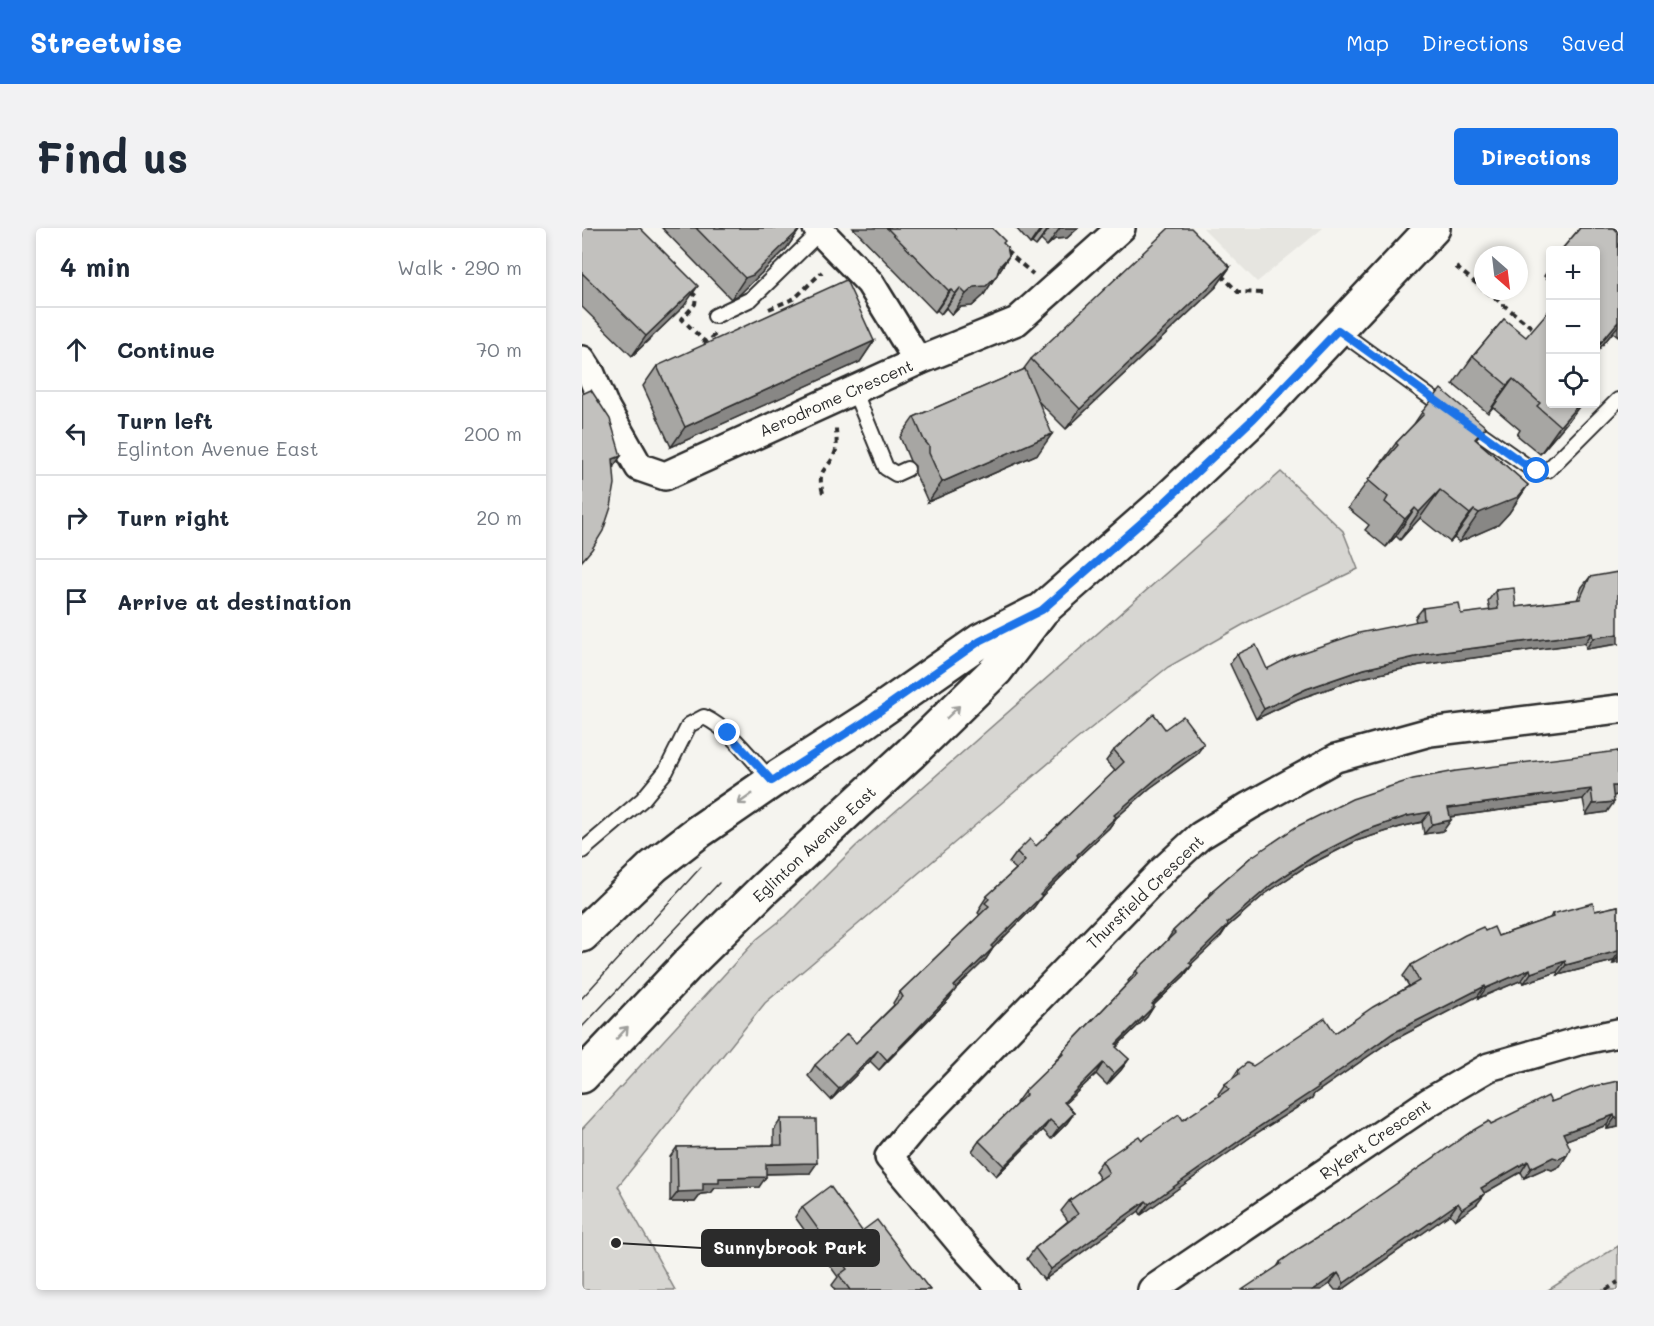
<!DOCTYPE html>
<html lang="en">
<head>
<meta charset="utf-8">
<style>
	body { margin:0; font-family:Mali,sans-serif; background:#f2f2f3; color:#1f2937 }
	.controls { position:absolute; right:18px; top:18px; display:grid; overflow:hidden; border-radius:6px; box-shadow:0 3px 9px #0003 }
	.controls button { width:54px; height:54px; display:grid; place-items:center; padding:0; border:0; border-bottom:2px solid #e0e1e3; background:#fff; color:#1f2937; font:30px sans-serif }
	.compass { position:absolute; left:892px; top:18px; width:54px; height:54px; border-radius:50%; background:#fff; box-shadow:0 3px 9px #0003; rotate:152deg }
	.stop { position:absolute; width:18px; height:18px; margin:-14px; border:4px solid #1a73e8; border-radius:50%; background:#fff }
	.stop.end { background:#1a73e8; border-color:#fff; box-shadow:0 2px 6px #0008 }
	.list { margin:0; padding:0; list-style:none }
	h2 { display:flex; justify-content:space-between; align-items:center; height:78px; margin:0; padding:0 24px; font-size:26px }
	h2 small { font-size:20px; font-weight:400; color:#747a83 }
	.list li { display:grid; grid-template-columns:39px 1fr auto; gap:18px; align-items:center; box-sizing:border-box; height:84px; padding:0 24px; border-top:2px solid #e0e1e3 }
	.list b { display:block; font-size:22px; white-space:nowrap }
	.list p { margin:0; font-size:20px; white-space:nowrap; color:#747a83 }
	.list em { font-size:20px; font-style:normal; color:#747a83 }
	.icon { flex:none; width:33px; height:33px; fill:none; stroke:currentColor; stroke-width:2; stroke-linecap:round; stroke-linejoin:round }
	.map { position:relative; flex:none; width:1036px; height:1062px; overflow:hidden; border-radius:6px }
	header { display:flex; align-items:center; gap:36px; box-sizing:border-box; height:84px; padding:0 30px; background:#1a73e8; color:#fff }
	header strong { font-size:28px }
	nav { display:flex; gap:33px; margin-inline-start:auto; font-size:21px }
	.intro { display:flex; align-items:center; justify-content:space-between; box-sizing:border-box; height:144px; padding:0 36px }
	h1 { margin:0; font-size:42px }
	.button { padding:15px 27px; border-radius:6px; background:#1a73e8; color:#fff; font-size:21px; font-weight:700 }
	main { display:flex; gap:36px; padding:0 36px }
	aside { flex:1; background:#fff; border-radius:6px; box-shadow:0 3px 9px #0003 }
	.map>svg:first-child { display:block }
	.built { fill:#e6e5e0 }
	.green { fill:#d7d6d2; stroke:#81807e; stroke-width:1.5 }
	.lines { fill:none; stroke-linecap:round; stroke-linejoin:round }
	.service-casing { stroke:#2b2b2b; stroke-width:18 }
	.minor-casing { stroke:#2b2b2b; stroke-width:32 }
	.primary-casing { stroke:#2b2b2b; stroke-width:38 }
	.path { stroke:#2b2b2b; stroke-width:4; stroke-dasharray:6 4.5; stroke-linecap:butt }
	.service { stroke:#fdfcf7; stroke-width:14 }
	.minor { stroke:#fdfcf7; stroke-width:27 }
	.primary { stroke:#fdfcf7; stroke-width:33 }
	.tram { stroke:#2b2b2b; stroke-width:1.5 }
	.wall { fill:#a7a6a3; stroke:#2b2b2b; stroke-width:1.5 }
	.shaded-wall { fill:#888785; stroke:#2b2b2b; stroke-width:1.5 }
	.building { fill:#c2c1be; stroke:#2b2b2b; stroke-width:1.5 }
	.oneway { stroke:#9e9e9b }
	.route { stroke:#1a73e8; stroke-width:8 }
	.labels { text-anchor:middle; stroke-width:4.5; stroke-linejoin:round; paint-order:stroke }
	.street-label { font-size:16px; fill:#2b2b2b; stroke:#fdfcf7 }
	.leader { fill:none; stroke:#2b2b2b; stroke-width:2 }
	.callout-dot { fill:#2b2b2b; stroke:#fdfcf7; stroke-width:2 }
	.callout { fill:#2b2b2b; stroke:#2b2b2b; stroke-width:2 }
	.callout-label { font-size:18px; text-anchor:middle; font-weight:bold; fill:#fff }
</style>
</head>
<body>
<header>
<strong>Streetwise</strong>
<nav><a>Map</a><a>Directions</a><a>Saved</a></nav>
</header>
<div class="intro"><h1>Find us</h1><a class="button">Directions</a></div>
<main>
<aside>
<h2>4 min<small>Walk · 290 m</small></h2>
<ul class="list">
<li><svg class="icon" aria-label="ahead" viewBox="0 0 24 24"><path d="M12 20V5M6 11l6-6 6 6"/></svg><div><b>Continue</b></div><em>70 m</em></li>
<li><svg class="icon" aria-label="left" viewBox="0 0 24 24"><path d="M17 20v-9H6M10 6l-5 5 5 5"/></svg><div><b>Turn left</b><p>Eglinton Avenue East</p></div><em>200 m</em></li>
<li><svg class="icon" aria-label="right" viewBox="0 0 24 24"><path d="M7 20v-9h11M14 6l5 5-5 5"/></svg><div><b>Turn right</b></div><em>20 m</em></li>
<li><svg class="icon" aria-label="arrive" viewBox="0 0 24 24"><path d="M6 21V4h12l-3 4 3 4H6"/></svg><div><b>Arrive at destination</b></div></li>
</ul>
</aside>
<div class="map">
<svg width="1036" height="1062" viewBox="0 0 1036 1062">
	<rect width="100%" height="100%" fill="#f5f4ef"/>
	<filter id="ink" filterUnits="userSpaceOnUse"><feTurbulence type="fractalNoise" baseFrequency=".0167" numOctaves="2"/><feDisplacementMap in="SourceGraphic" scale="12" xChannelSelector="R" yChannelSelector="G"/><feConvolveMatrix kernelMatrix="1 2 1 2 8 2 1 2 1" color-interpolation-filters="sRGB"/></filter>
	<g filter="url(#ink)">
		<path class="built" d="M621 0H741L675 54Z"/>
		<g class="green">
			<path d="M699 244 761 303 776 341 671 391 586 439 494 512 183 775 36 958 93 1062H0V901L175 711 204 688 274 618Z"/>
			<path d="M1036 1018V1062H966Z"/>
		</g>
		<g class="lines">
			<defs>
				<g id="service">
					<path d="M133 88 169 71 238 4"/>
					<path d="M756 102 866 182"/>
					<path d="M272 162 304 240 314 246 325 241"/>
					<path d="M884 195 945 238 955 243 966 242 1036 172"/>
					<path d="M0 623 61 571 84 543 107 497 122 489C149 502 169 531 190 553"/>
				</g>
				<g id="minor">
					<path d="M235 0 288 55 336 133"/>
					<path d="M0 132 9 146 23 179 57 239 83 248 336 133 435 93 539 0"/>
					<path d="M421 1062 383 1020 307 929 331 900 580 643 618 608 667 578 754 530 848 504 1036 481"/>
					<path d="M570 1062 847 874 907 839 997 813 1036 805"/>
				</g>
				<g id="primary">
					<path d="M0 707 72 638 116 604 190 553 285 492 398 413 453 385"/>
					<path d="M0 848 108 734 183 660 329 525 414 442 460 382 583 274 672 190 851 0"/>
				</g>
			</defs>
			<use href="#service" class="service-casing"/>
			<use href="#minor" class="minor-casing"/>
			<use href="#primary" class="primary-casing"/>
			<g class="path">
				<path d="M424 23 451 46"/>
				<path d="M874 39 901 61"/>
				<path d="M639 47 656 64 682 65"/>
				<path d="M904 63 953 102"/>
				<path d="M109 64 114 68 113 76 100 91 123 114 134 106"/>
				<path d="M187 81 213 70 240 44"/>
				<path d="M241 265C234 239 245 245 253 225 256 218 254 207 254 200"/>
				<path d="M1024 1062 1036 1054"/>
			</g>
			<use href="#service" class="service"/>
			<use href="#minor" class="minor"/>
			<use href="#primary" class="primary"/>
			<g class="tram">
				<path d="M0 770 119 639"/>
				<path d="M0 799 137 655"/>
			</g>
		</g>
		<g class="wall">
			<path d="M0 0 102 78 50 128 0 79Z"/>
			<path d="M80 0H218V1L204 21 157 67 149 71Z"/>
			<path d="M271 0H410L421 15 427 28 401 68 390 78 378 79 370 87 364 80 359 86 355 82 353 84Z"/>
			<path d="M434 0H496L485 10 473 11 465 18 459 12 454 18 450 15 448 16Z"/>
			<path d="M998 0H1036V108L1031 104 1014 125V22H979Z"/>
			<path d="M969 38V54L962 48Z"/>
			<path d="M648 39 634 59 484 201 457 174 456 226 346 274 333 245V238L328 233 318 209 332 189 441 142 449 131Z"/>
			<path d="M922 91 969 176H999L987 192 958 226 935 207 938 202 911 179 906 185 871 156 891 128Z"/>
			<path d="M292 113 278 134 89 219 61 158 75 138Z"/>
			<path d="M840 184 904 199 894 212 946 257 927 285 916 297 877 314 872 310 868 314 838 290 818 312 814 308 804 319 783 302 787 297 766 280 814 215 832 196Z"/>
			<path d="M1008 349 1036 416 1004 421 1003 415 838 437 775 451 716 471 674 491 648 436 655 426 685 441 834 394 833 390 841 380 879 386 908 383 906 373 914 362 934 379 995 372 1000 359Z"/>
			<path d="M583 501 614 527 568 560 534 590 527 600 495 630 489 639 460 668 452 679 411 720 404 731 374 760 367 771 297 842 288 833 249 872 226 848 233 837 274 815 312 777 311 775 318 764 398 687 396 685 399 680 398 679 405 668 434 641 427 635 435 624 454 618 533 543 524 533 532 522Z"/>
			<path d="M1036 523 1032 568 1025 584 1004 587 1001 571 868 589 861 603 842 606 840 594 818 599 774 613 723 639 683 666 645 699 639 708 609 736 610 737 602 748 572 777 565 789 535 818 534 820 547 831 539 842 525 857 514 846 483 875 492 885 485 895 469 911 461 902 414 948 390 923 397 913 435 876 434 875 442 864 472 835 480 824 547 754 546 753 554 743 584 714 591 703 624 671 631 662 668 630Z"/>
			<path d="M1036 678V735L1031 736V733L976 747 975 744 942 755 940 752 897 770 896 768 804 816 732 866 730 870 670 908 559 987 557 983 462 1052 445 1031 453 1020 486 993 479 983 487 973 518 951 513 943 520 933 601 892 637 868 636 866 643 856 650 851 656 842 671 838 753 805 827 758 821 748 829 737 903 703 916 708 968 690 970 686 1013 683Z"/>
			<path d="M1036 853V899L1025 901V897L984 912 985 927 978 938 970 942 964 940 942 950 939 944 902 965 895 976 873 992 868 986 760 1062H753L748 1056 695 1039 698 1034 758 995 909 896 969 874Z"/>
			<path d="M199 891 228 945 184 946 177 959 133 960 129 965 119 966 113 974H88V929L95 919 192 917V902Z"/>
			<path d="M220 979 280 1003 348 1062H253L250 1057 256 1049 213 989Z"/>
		</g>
		<g class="shaded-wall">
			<path d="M459 0H461L450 15 448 16Z"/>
			<path d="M467 0H468L454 18Z"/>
			<path d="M478 0H496L485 10 473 11 465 18Z"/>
			<path d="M218 1 204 21 157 67 149 71 163 50Z"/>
			<path d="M427 28 401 68 390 78 378 79 370 87 384 66 392 59 417 39Z"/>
			<path d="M648 39 634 59 484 201 498 181Z"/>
			<path d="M116 58 102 78 50 128 64 108Z"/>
			<path d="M378 60 364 80 359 86 373 66Z"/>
			<path d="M369 62 355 82 353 84 367 63Z"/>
			<path d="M1036 94V98L1031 104 1014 125V120Z"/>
			<path d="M292 113 278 134 89 219 103 199Z"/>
			<path d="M931 151 911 179 906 185 925 157Z"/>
			<path d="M997 176H999L987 192 958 226 978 198Z"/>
			<path d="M470 206 456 226 346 274 360 254Z"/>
			<path d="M39 228 19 256 31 231Z"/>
			<path d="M946 257 927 285 916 297 877 314 897 285Z"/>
			<path d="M858 262 838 290 818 312 837 284Z"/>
			<path d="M833 280 814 308 804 319 823 291Z"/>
			<path d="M892 282 872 310 868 314 888 286Z"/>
			<path d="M1010 405 1003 415 838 437 775 451 716 471 674 491 682 481 724 461 782 441 846 426Z"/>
			<path d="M1036 406V416L1004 421 1011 410Z"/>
			<path d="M622 516 614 527 568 560 534 590 527 600 495 630 489 639 456 672 460 668 452 679 402 729 409 718 532 587 575 550Z"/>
			<path d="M1030 558H1036V567L1023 569Z"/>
			<path d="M1009 561 1001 571 859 590 866 580Z"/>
			<path d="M1032 574 1025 584 1004 587 1011 576Z"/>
			<path d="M848 584 840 594 818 599 774 613 723 639 683 666 645 699 639 708 600 745 607 735 645 695 690 656 731 629 782 603 825 588Z"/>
			<path d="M869 592 861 603 842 606 850 596Z"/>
			<path d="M411 720 404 731 365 769 372 758Z"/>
			<path d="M1036 723V726L1031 733 976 747 984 737Z"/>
			<path d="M1036 729V735L1031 736Z"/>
			<path d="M983 733 975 744 942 755 949 745Z"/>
			<path d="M610 737 602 748 562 786 570 776Z"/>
			<path d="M948 741 940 752 897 770 904 760Z"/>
			<path d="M903 758 896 768 804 816 732 866 730 870 670 908 559 987 567 976 811 805Z"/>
			<path d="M374 761 367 771 297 842 305 832Z"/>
			<path d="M572 778 565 789 526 826 534 816Z"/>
			<path d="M296 822 288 833 249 872 257 861Z"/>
			<path d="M547 831 539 842 525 857 532 846Z"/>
			<path d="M521 835 514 846 474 884 482 874Z"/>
			<path d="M492 885 485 895 469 911 477 900Z"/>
			<path d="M1032 887 1025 897 974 916 981 905Z"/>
			<path d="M1033 890H1036V899L1025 901Z"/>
			<path d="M468 892 461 902 414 948 422 938Z"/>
			<path d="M985 927 978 938 970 942 964 940 942 950 949 940 971 929Z"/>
			<path d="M946 933 939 944 892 971 899 960Z"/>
			<path d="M235 935 228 945 176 946 184 936Z"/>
			<path d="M184 949 177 959 133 960 129 965 119 966 113 974H88L96 964 137 950Z"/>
			<path d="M903 966 895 976 873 992 880 981Z"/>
			<path d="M564 973 557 983 462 1052 469 1041Z"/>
			<path d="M876 975 868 986 760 1062H758L762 1055Z"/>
			<path d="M756 1045 748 1056 739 1062H731Z"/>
		</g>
		<g class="building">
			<path d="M0 0H58L116 58 64 108 0 45Z"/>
			<path d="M114 0H218V1L171 47 163 50Z"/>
			<path d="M305 0H410L423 13 421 15 425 19 427 28 417 39 415 47 404 58 392 59 384 66 378 60 373 66 369 62 367 63Z"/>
			<path d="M587 0H609L648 39 498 181 449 131Z"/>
			<path d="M998 0H1032L1036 4V94L1014 120V22H984L981 20Z"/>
			<path d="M264 52 292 113 103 199 75 138Z"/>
			<path d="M969 80V176H997L978 198 955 178 958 175 931 151 925 157 891 128 922 91 944 109Z"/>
			<path d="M443 141 470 206 360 254 347 225V218L342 212 332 189Z"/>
			<path d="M859 161 904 199 893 211 946 257 936 269 897 285 892 282 888 286 858 262 837 284 833 280 823 291 803 274 806 269 786 252 816 217 814 215 842 186 840 184Z"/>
			<path d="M9 162 28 191 39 228 31 231 33 256 29 279 21 303 10 321 0 333V166Z"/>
			<path d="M1036 344V406L1011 410 1010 405 846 426 782 441 724 461 682 481 655 426 674 417 685 441 710 428 777 405 842 392 841 380 877 375 879 386 916 381 914 362 932 360 934 379 998 371 1008 349Z"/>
			<path d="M572 486 583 501 601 488 622 516 575 550 532 587 534 589 495 627 496 629 458 667 460 668 409 718 411 720 372 758 374 761 305 832 296 822 257 861 233 837 265 806 274 815 321 769 318 764 407 678 403 675 407 671 405 668 443 633 435 624 448 611 454 618 542 534 532 522Z"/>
			<path d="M1036 523V558H1030L1032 574 1011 576 1009 561 866 580 869 592 850 596 848 584 825 588 782 603 731 629 690 656 645 695 646 697 607 735 610 737 570 776 572 778 534 816 536 818 534 819 547 831 532 846 521 835 482 874 492 885 477 900 468 892 422 938 397 913 444 867 442 864 481 826 480 824 556 745 554 743 593 705 591 703 632 664 631 662 668 630 714 599 770 571 831 551 874 543Z"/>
			<path d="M1011 675 1013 683 1036 678V723L984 737 983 733 949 745 948 741 904 760 903 758 811 805 736 858 737 859 678 898 567 976 564 973 469 1041 453 1020 496 986 487 973 527 945 520 933 557 908 560 912 597 886 601 892 647 861 643 856 657 846 656 842 665 835 671 838 743 790 753 805 791 779 837 753 829 737 883 707 901 699 903 703 912 699 916 708 971 689 970 686Z"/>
			<path d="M1036 853V890H1033L1032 887 981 905 988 920 985 927 977 931 971 929 949 940 946 933 899 960 903 966 880 981 876 975 762 1055 756 1045 731 1062H660L699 1036 698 1034 718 1020 758 995 890 903 907 893 909 896 966 868 969 874 1008 859Z"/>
			<path d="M199 891H234L235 935 184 936V949L137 950V955H121V963L96 964 95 919 200 917Z"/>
			<path d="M248 958 280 1003 295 992 348 1062H268L257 1047 265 1041 220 979Z"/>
		</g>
		<defs><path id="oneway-shaft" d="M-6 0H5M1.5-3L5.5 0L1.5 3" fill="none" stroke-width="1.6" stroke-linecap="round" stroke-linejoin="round" transform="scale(1.5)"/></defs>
		<g class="oneway">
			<use href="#oneway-shaft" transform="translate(371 484) rotate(-44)"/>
			<use href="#oneway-shaft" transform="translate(163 571) rotate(145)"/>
			<use href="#oneway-shaft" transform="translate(40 805) rotate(-47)"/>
		</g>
	</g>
	<g class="lines" filter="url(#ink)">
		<path class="route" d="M146 505 190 553 285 492 398 413 460 382 583 274 672 190 756 102 945 238 955 243"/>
	</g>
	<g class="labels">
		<g class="street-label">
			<text transform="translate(254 170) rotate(-24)" y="6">Aerodrome Crescent</text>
			<text transform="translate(232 616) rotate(-43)" y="6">Eglinton Avenue East</text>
			<text transform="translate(563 664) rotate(-44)" y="6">Thursfield Crescent</text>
			<text transform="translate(793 911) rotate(-34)" y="6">Rykert Crescent</text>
		</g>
	</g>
	<path class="leader" d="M34 1015L120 1020"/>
	<circle class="callout-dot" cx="34" cy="1015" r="6"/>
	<rect class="callout" x="120" y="1002" width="177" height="36" rx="6"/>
	<g class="callout-label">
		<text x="208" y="1026">Sunnybrook Park</text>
	</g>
</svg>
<div class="controls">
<button>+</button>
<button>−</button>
<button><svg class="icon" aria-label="locate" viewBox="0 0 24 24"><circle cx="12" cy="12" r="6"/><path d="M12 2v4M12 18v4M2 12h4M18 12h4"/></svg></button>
</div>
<svg class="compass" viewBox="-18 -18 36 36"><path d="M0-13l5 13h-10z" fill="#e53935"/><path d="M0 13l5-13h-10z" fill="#747a83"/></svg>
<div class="stop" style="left:955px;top:243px"></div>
<div class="stop end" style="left:146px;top:505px"></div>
</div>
</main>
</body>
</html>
